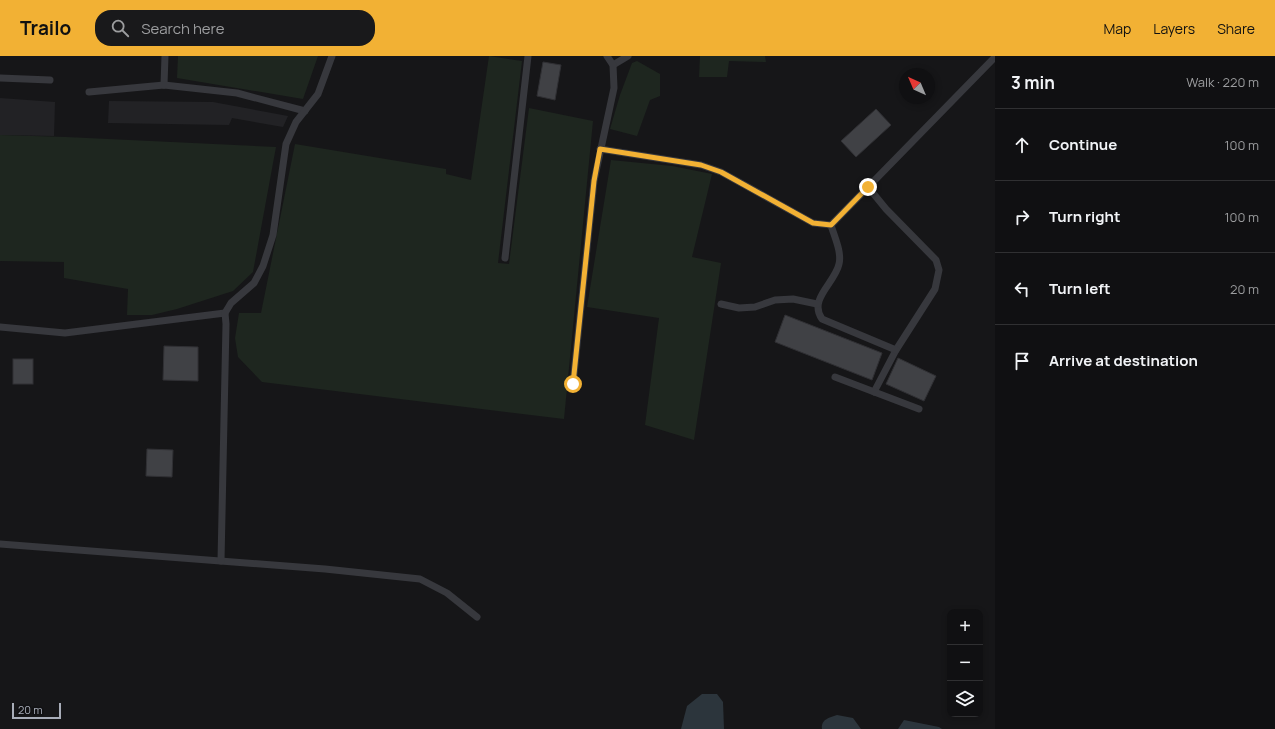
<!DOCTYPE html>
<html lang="en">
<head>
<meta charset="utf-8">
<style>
	body { margin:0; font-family:Manrope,sans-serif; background:#19191b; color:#f1f3f6 }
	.controls { position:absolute; right:12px; bottom:12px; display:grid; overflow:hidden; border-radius:8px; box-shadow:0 2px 6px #0003 }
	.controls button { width:36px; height:36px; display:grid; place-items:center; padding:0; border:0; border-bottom:1px solid #303032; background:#101012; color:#f1f3f6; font:20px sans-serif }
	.compass { position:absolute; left:899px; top:12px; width:36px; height:36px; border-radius:50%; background:#101012; box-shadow:0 2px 6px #0003; rotate:316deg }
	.scale { position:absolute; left:12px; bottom:10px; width:49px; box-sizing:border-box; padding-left:4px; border:2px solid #a8adb8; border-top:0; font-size:11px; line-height:14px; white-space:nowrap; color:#a8adb8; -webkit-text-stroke:3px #111113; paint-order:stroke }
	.stop { position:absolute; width:12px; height:12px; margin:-9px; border:3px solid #f2b134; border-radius:50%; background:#fff }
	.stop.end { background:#f2b134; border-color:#fff; box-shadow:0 1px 4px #0008 }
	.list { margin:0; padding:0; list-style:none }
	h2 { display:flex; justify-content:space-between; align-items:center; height:52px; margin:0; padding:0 16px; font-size:17px }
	h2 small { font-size:13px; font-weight:400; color:#9c9d9f }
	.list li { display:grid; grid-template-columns:26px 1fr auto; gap:12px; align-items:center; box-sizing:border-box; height:72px; padding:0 16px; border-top:1px solid #303032 }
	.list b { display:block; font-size:15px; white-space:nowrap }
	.list em { font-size:13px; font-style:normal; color:#9c9d9f }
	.icon { flex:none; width:22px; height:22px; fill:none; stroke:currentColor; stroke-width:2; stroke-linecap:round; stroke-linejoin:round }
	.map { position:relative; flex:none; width:995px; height:673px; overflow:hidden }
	header { display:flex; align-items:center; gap:24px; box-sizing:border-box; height:56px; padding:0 20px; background:#f2b134; color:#111 }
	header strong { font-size:19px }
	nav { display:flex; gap:22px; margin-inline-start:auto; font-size:14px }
	.search { width:280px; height:36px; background:#19191b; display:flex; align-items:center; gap:10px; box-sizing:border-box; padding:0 14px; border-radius:16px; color:#9c9d9f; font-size:15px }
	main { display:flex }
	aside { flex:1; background:#101012 }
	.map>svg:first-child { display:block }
	.built { fill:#222225 }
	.green { fill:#1e261f }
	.water { fill:#2c353c }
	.building { fill:#404145; stroke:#303034 }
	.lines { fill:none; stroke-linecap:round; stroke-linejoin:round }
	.lane { stroke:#37383d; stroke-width:7 }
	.route { stroke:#f2b134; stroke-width:5 }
</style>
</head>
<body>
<header>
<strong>Trailo</strong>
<div class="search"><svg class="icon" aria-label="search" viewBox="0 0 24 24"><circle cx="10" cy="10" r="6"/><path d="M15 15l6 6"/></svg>Search here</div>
<nav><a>Map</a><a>Layers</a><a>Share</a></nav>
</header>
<main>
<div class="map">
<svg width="995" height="673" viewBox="0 0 995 673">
	<rect width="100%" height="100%" fill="#161618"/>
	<g class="built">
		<path d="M0 42 55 46 54 80 0 79Z"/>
		<path d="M109 45 213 46 288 60 283 71 232 62 229 69 108 67Z"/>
	</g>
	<g class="green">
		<path d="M178 0H318L303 43 177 22Z"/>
		<path d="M489 0 522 5 498 207 509 208 529 52 593 65 564 363 262 326 238 301 235 282 239 257H261L295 88 446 113V118L471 124Z"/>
		<path d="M700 0H765L766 6 729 5 727 21H699Z"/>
		<path d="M637 5 660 18V40L650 44 637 80 610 73 620 39 632 7Z"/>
		<path d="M0 79 66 81 276 91 253 216 233 235 177 253 152 259H127L128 233 64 222V206L0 205Z"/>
		<path d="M611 104 672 110 712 118 692 201 721 207 694 384 645 369 659 262 587 251Z"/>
	</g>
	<g class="water">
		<path d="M702 638H717L723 646 724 673H681L687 650Z"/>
		<path d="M837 659 853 662 861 673H822C821 663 829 662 837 659Z"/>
		<path d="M904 664 939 671 942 673H898Z"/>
	</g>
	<g class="building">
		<path d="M543 6 561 9 555 44 537 40Z"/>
		<path d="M876 53 891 69 856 101 841 85Z"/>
		<path d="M785 259 882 297 872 324 775 286Z"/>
		<path d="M164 290 198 291V325L163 324Z"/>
		<path d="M898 302 936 320 924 345 886 328Z"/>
		<rect x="13" y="303" width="20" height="25"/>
		<path d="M147 393 173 394 172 421 146 420Z"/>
	</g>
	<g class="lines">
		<g class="lane">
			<path d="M613 9 628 0"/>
			<path d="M0 22 50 24"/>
			<path d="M164 29 165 0"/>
			<path d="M89 36 164 29 237 37 305 55"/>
			<path d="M600 93 701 109 721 116 813 167 831 169"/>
			<path d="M868 131 886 153 936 204 939 214 935 233 896 294 874 336"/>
			<path d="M831 169 995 1"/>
			<path d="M831 169C834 180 842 196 839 208 835 227 808 243 822 263L896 294"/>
			<path d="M505 202 528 0"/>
			<path d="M721 248 739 252 755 251 775 244 793 243 817 248"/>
			<path d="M0 271 65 277 225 257"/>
			<path d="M835 321 919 353"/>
			<path d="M573 328 594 125 614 32 613 9 607 0"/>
			<path d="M0 488 325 513 420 523 447 537 477 561"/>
			<path d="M221 505 226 268 225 257 231 247 254 227 263 210 273 179 286 88 296 66 318 38 332 0"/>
		</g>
	</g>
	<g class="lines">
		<path class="route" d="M573 328 594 125 600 93 701 109 721 116 813 167 831 169 868 131"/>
	</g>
</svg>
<div class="controls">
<button>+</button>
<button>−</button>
<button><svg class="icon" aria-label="layers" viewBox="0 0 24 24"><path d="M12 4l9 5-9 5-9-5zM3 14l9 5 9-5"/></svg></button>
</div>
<svg class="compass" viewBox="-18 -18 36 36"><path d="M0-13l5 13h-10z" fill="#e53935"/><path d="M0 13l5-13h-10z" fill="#9c9d9f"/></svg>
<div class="scale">20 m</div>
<div class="stop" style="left:573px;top:328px"></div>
<div class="stop end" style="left:868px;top:131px"></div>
</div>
<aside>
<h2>3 min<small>Walk · 220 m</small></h2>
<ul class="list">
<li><svg class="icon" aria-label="ahead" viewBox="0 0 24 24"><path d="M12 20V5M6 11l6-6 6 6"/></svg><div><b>Continue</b></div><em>100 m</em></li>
<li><svg class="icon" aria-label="right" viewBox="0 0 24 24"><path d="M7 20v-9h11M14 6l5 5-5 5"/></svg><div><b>Turn right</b></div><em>100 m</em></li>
<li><svg class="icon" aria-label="left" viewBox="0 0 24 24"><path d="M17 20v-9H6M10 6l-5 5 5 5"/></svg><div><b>Turn left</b></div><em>20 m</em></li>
<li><svg class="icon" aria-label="arrive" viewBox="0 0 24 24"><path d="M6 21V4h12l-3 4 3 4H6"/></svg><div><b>Arrive at destination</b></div></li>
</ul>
</aside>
</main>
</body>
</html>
